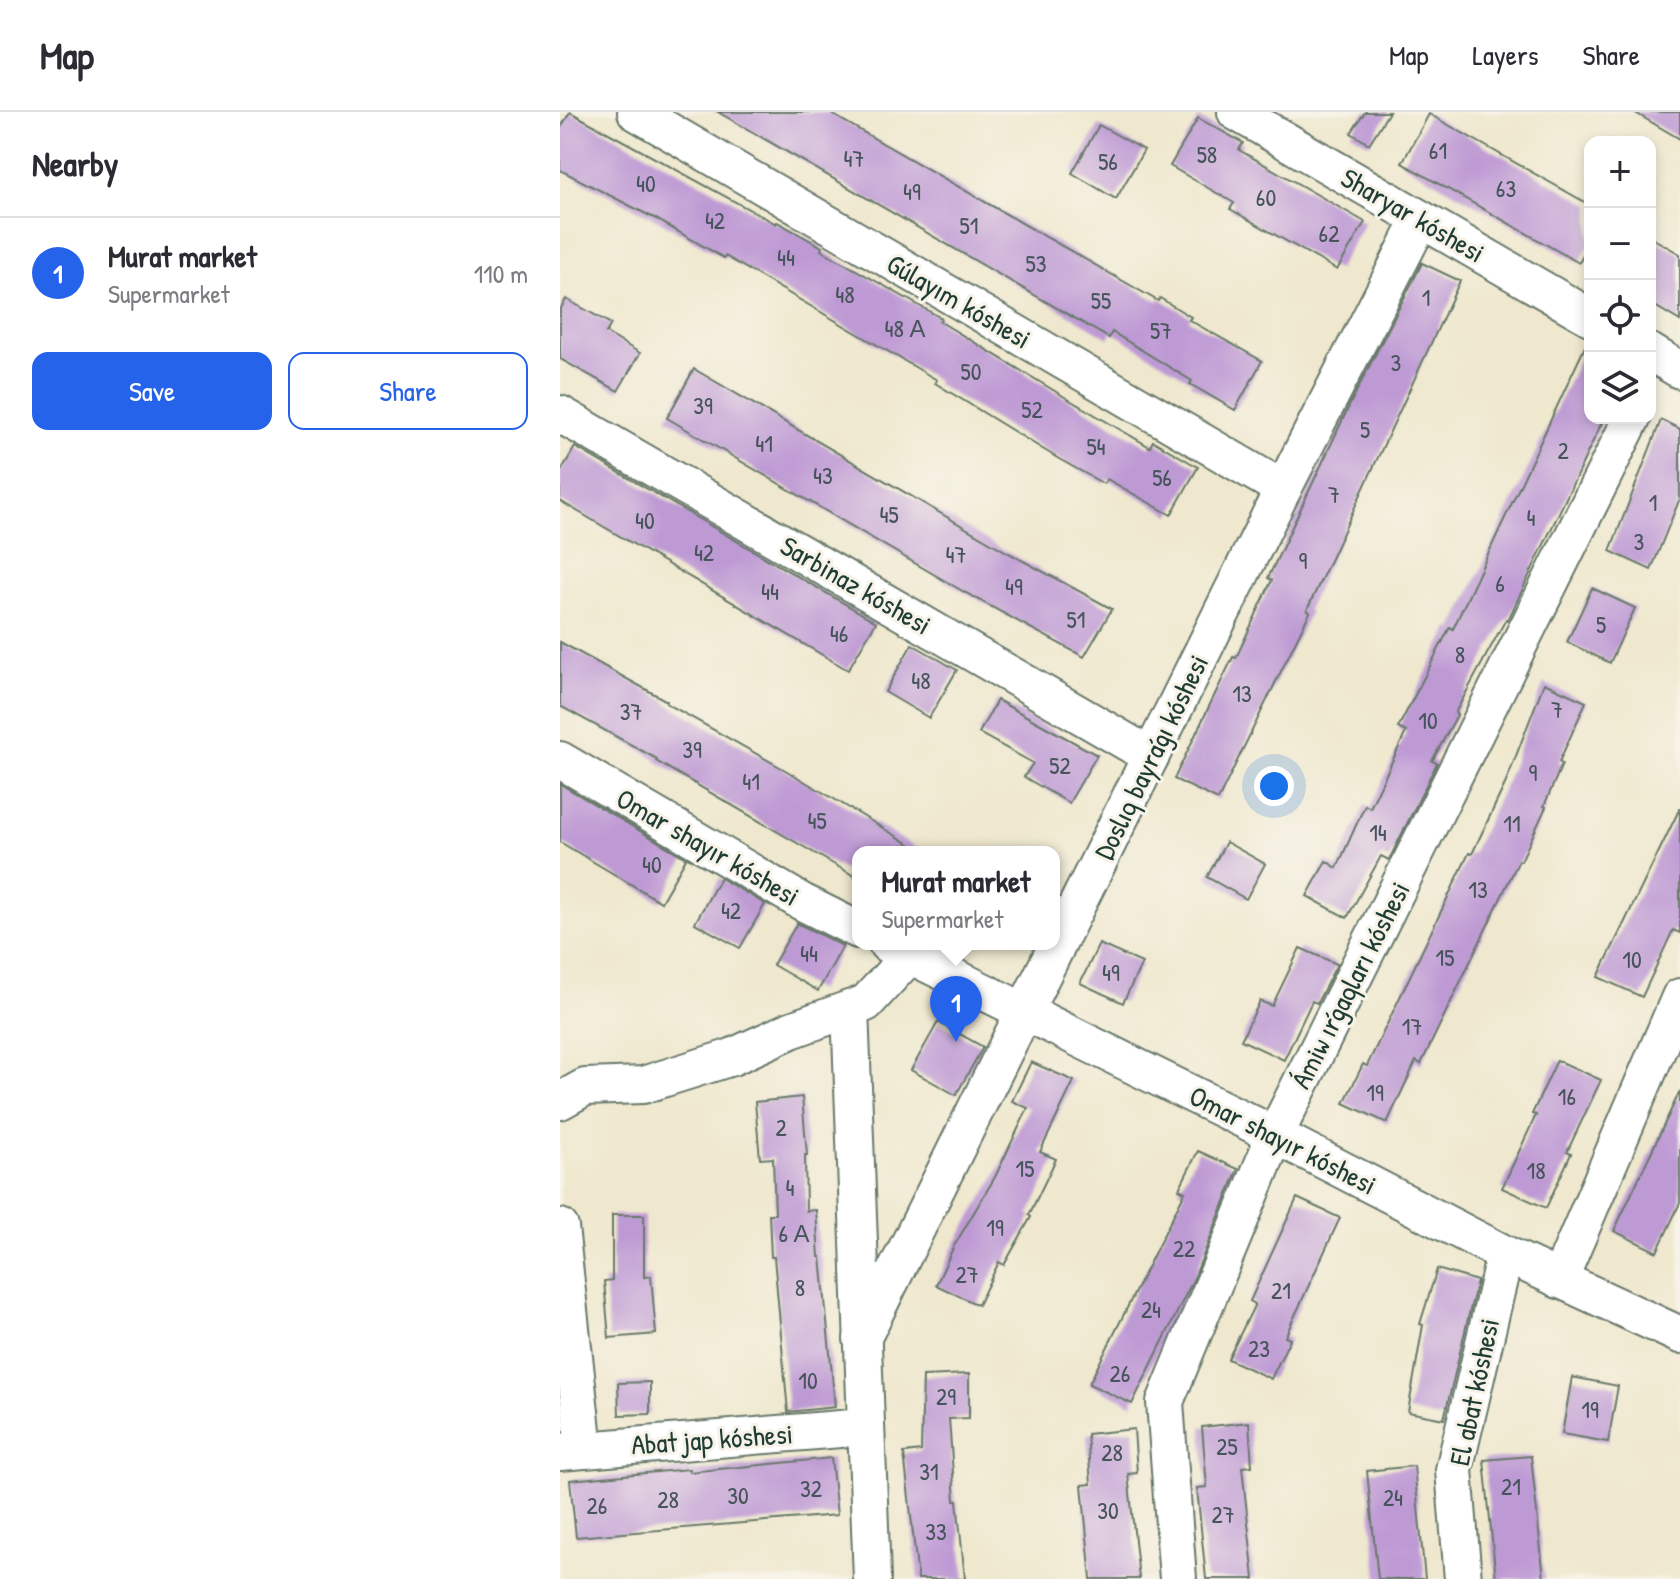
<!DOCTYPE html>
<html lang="en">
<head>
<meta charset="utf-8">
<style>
	body { margin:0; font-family:"Patrick Hand",sans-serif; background:#f2f2f3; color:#2b2b33 }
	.controls { position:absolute; right:24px; top:24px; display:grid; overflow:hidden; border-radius:16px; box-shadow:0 4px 12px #0003 }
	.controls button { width:72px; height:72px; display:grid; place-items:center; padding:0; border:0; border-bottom:2px solid #e1e1e2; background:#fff; color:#2b2b33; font:40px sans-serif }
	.you { position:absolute; left:714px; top:674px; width:28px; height:28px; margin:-20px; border:6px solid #fff; border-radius:50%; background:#1a73e8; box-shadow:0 0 0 12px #1a73e833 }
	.badge { display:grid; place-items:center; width:52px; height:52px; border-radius:50%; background:#2563eb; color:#fff; font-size:26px; font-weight:700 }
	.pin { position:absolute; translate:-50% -66px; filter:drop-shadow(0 2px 4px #0008) }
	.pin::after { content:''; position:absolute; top:42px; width:28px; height:24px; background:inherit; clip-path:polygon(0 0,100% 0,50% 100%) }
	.popup { position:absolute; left:292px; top:734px; width:208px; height:104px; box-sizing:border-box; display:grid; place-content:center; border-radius:16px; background:#fff; filter:drop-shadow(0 2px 6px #0005); font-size:26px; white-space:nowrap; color:#7c7c81 }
	.popup b { font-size:30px; color:#2b2b33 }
	.popup::after { content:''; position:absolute; left:50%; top:100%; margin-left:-16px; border:16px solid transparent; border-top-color:#fff }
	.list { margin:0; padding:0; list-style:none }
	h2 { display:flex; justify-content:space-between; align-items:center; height:104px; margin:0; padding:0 32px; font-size:34px }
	h2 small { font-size:26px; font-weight:400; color:#7c7c81 }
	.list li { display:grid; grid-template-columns:52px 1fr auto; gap:24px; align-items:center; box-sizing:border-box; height:112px; padding:0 32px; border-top:2px solid #e1e1e2 }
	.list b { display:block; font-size:30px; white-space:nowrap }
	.list p { margin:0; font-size:26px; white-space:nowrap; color:#7c7c81 }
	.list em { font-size:26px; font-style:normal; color:#7c7c81 }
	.actions { display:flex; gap:16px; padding:24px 32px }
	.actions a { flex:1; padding:18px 0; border:2px solid #2563eb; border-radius:16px; text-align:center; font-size:28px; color:#2563eb }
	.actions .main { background:#2563eb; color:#fff }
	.icon { flex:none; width:44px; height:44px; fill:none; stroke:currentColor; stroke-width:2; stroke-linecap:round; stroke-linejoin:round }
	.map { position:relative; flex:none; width:1120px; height:1467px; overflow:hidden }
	header { display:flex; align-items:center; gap:48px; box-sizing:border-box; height:112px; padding:0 40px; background:#fff; border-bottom:2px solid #e1e1e2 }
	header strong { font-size:38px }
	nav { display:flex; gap:44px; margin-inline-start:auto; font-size:28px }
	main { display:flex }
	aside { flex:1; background:#fff }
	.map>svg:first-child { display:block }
	.building { fill:#be9ad4 }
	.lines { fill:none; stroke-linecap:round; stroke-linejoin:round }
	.minor-casing { stroke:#68796a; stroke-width:40 }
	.minor { stroke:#fff; stroke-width:36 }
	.labels { text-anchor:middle; stroke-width:6; stroke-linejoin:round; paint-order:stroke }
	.number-label { font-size:24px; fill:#47545c }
	.street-label { font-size:28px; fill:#1f3d34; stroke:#f7f3e8 }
</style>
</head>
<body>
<header>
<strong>Map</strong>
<nav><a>Map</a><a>Layers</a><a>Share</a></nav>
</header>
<main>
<aside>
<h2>Nearby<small></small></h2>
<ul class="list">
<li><span class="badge">1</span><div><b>Murat market</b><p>Supermarket</p></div><em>110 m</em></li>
</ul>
<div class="actions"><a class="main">Save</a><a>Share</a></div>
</aside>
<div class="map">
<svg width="1120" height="1467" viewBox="0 0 1120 1467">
	<rect width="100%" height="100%" fill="#f7f3e8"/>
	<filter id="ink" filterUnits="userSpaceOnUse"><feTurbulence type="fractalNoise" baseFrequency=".0125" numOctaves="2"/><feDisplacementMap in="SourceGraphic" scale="16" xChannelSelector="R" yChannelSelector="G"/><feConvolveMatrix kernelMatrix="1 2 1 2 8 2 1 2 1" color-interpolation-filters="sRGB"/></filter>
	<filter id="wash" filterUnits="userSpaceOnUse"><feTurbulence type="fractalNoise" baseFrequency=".006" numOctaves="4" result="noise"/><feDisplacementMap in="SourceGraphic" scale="32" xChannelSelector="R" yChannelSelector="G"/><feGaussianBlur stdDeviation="1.8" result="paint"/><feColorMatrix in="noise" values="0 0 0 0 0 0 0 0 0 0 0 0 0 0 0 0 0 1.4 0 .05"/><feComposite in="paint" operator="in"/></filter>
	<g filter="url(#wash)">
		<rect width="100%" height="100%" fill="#efe8ce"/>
		<g id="blocks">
			<g class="building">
				<path d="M10 0 216 112 217 110 262 135 261 138 381 206 379 209 508 287 590 335 593 329 638 355 611 403 547 367 544 372 499 347 375 271 377 268 165 144 164 146 96 107 0 58V17Z"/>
				<path d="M158 0H268L598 189 600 186 631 205 629 208 702 249 675 298 630 272 632 269 552 220 549 226Z"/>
				<path d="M805 0H829L809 32 791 21Z"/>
				<path d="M1074 0H1120V27Z"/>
				<path d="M869 2 1030 93V131L1019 151 842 51Z"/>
				<path d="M638 6 683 31 679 38 805 110 777 158 670 97 674 91 610 54Z"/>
				<path d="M539 13 584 38 556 87 512 61Z"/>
				<path d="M1090 125 1120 142V209L1090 191Z"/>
				<path d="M862 151 900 169 747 498 750 500 658 688 614 667 673 545 676 546 712 468 708 466 791 290Z"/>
				<path d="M6 187 51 212 46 221 80 241 58 279 0 247V198Z"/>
				<path d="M1029 226 1030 306H1044L948 508 946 507 895 601 897 603 872 649 877 651 829 748 821 744 787 806 747 784 766 749 777 756 805 693 810 696 846 620 838 616 890 515 893 517Z"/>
				<path d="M134 257 445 439 552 497 524 545 404 480 107 306Z"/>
				<path d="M1101 308 1120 317V386L1091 458 1050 439Z"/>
				<path d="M15 335 316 510 288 558 0 389V361Z"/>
				<path d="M1032 476 1075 496 1050 551 1007 530Z"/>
				<path d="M0 530 107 589 106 591 227 659 363 740H298V766L275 753 96 649 97 647 0 594Z"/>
				<path d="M352 532 397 558 369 606 325 580Z"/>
				<path d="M984 571 1026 590 999 650 1002 652 984 694 986 695 961 749 959 748 861 952 856 949 827 1011 784 991 803 952 807 954 909 741 912 742 946 670Z"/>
				<path d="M437 588 537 643 509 691 464 665 473 651 419 621Z"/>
				<path d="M0 672 126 746 101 790 0 730Z"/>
				<path d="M1120 696V821L1113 818 1082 885 1038 865Z"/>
				<path d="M666 730 705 752 686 787 647 765Z"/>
				<path d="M160 766 205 792 180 836 135 811Z"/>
				<path d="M237 811 283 834 258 879 213 853Z"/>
				<path d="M539 832 582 851 563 891 520 871Z"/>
				<path d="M740 836 777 852 757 891 752 889 724 948 681 928 700 889 712 894Z"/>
				<path d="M378 910 423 935 396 983 351 958Z"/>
				<path d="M997 948 1041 968 1007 1040 1011 1042 986 1096 942 1076 976 1003 972 1002Z"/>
				<path d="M471 950 514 969 480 1040 496 1047 469 1103 471 1105 444 1153 439 1150 418 1193 376 1173 394 1134 435 1065 468 996 452 989Z"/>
				<path d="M1120 979V1091L1097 1140 1054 1119Z"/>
				<path d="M242 985 247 1043H245L246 1099 256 1098 259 1145H261L275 1295 228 1300 214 1145H211L209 1102H215L213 1046 200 1047 195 990Z"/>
				<path d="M638 1039 678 1057 634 1166 572 1292 529 1272 625 1080 619 1077Z"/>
				<path d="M737 1086 780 1106 725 1225 730 1227 711 1267 668 1247 695 1192 690 1189Z"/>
				<path d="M52 1103H84V1165L91 1164 96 1222 49 1226 44 1169 52 1168Z"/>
				<path d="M877 1157 917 1169 884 1307 848 1300 863 1213 860 1212Z"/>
				<path d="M409 1262V1306L389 1307 395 1389H397L405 1467H358L344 1341 361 1339 363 1264Z"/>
				<path d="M1012 1265 1058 1274 1048 1330 1002 1322Z"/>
				<path d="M90 1270V1302L59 1303 58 1271Z"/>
				<path d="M689 1310 692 1354 682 1355 694 1467H646L637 1376 647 1375 642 1315Z"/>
				<path d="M574 1317 577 1361 568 1362 579 1467H531L522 1373 531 1372 527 1322Z"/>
				<path d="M971 1344 984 1467H936L924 1348Z"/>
				<path d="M271 1346 277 1403 16 1425 10 1368 129 1357V1360Z"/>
				<path d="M854 1354 865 1467H818L807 1359Z"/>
			</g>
		</g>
	</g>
	<g filter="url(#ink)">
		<use href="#blocks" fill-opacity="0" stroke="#68796a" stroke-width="2"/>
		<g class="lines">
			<defs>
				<g id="minor">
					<path d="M76 0 723 377"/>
					<path d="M676 0 1030 205"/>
					<path d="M1090 240 1120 258"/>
					<path d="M0 302 591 644"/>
					<path d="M0 648 242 790 298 818"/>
					<path d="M327 832 715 1023 945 1142 1120 1223"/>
					<path d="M290 897 312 1467"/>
					<path d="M0 989 25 975 83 973 172 945 231 918 306 891 350 843"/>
					<path d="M0 1115 24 1337"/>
					<path d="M999 1168 1120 885"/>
					<path d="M302 1227 723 377 861 107"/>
					<path d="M0 1340 305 1315"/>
					<path d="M618 1467 605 1290 715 1023 1072 306"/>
					<path d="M903 1467 894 1358 945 1142"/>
				</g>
			</defs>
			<use href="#minor" class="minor-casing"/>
			<use href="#minor" class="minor"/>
		</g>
	</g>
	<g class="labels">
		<g class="number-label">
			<text x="878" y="47">61</text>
			<text x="647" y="51">58</text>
			<text x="294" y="55">47</text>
			<text x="548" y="58">56</text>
			<text x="86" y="80">40</text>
			<text x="946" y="85">63</text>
			<text x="352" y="88">49</text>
			<text x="706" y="94">60</text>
			<text x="155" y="117">42</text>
			<text x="409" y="122">51</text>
			<text x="769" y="130">62</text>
			<text x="226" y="154">44</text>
			<text x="476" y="160">53</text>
			<text x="285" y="191">48</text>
			<text x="866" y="194">1</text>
			<text x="541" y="197">55</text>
			<text x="345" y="225">48 А</text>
			<text x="601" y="227">57</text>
			<text x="836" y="259">3</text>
			<text x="411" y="268">50</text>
			<text x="143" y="302">39</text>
			<text x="472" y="306">52</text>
			<text x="805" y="326">5</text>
			<text x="204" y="340">41</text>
			<text x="536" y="343">54</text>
			<text x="1003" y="347">2</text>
			<text x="263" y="372">43</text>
			<text x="602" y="374">56</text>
			<text x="774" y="391">7</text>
			<text x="1093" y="399">1</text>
			<text x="329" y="411">45</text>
			<text x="971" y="414">4</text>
			<text x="85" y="417">40</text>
			<text x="1079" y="438">3</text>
			<text x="144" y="449">42</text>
			<text x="396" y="451">47</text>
			<text x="743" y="457">9</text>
			<text x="940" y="480">6</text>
			<text x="454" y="483">49</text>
			<text x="210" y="488">44</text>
			<text x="516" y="516">51</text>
			<text x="1041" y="521">5</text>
			<text x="279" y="530">46</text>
			<text x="900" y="551">8</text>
			<text x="361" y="577">48</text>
			<text x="682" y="590">13</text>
			<text x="997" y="606">7</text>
			<text x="71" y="608">37</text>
			<text x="868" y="617">10</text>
			<text x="132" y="646">39</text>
			<text x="500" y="662">52</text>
			<text x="973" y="669">9</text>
			<text x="191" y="678">41</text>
			<text x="257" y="717">45</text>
			<text x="952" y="720">11</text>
			<text x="818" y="729">14</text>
			<text x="92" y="761">40</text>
			<text x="918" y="786">13</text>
			<text x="171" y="807">42</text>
			<text x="249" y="850">44</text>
			<text x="885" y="854">15</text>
			<text x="1072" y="856">10</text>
			<text x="551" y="869">49</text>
			<text x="852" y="923">17</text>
			<text x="815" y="989">19</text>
			<text x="1007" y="993">16</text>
			<text x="221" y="1024">2</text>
			<text x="465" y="1065">15</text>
			<text x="976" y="1067">18</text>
			<text x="230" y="1084">4</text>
			<text x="435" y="1124">19</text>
			<text x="234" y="1130">6 А</text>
			<text x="624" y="1145">22</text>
			<text x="407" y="1171">27</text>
			<text x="240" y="1184">8</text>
			<text x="721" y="1187">21</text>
			<text x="591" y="1206">24</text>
			<text x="699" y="1245">23</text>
			<text x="560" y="1270">26</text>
			<text x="248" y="1277">10</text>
			<text x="386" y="1293">29</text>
			<text x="1030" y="1306">19</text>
			<text x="667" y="1343">25</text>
			<text x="552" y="1349">28</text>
			<text x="369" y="1368">31</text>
			<text x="951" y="1383">21</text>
			<text x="251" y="1385">32</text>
			<text x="178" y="1392">30</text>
			<text x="833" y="1394">24</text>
			<text x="108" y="1396">28</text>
			<text x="37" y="1402">26</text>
			<text x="548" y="1407">30</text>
			<text x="663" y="1411">27</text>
			<text x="376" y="1428">33</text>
		</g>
		<g class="street-label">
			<text transform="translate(853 103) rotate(30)" y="10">Sharyar kóshesi</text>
			<text transform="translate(399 189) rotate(30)" y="10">Gúlayım kóshesi</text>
			<text transform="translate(296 473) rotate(30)" y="10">Sarbinaz kóshesi</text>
			<text transform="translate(591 645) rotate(-64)" y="10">Doslıq bayraǵı kóshesi</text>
			<text transform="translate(148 735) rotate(30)" y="10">Omar shayır kóshesi</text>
			<text transform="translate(790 873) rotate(-63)" y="10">Ámiw ırǵaqları kóshesi</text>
			<text transform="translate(723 1028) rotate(27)" y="10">Omar shayır kóshesi</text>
			<text transform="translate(914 1280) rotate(-78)" y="10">El abat kóshesi</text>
			<text transform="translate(152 1327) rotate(-4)" y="10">Abat jap kóshesi</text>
		</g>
	</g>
</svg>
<div class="controls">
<button>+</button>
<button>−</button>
<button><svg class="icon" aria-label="locate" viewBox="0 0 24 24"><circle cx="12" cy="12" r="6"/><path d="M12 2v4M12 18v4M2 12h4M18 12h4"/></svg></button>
<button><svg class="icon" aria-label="layers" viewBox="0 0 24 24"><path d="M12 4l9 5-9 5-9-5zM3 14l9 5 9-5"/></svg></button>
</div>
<div class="you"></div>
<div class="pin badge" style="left:396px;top:930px">1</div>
<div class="popup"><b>Murat market</b>Supermarket</div>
</div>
</main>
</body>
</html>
